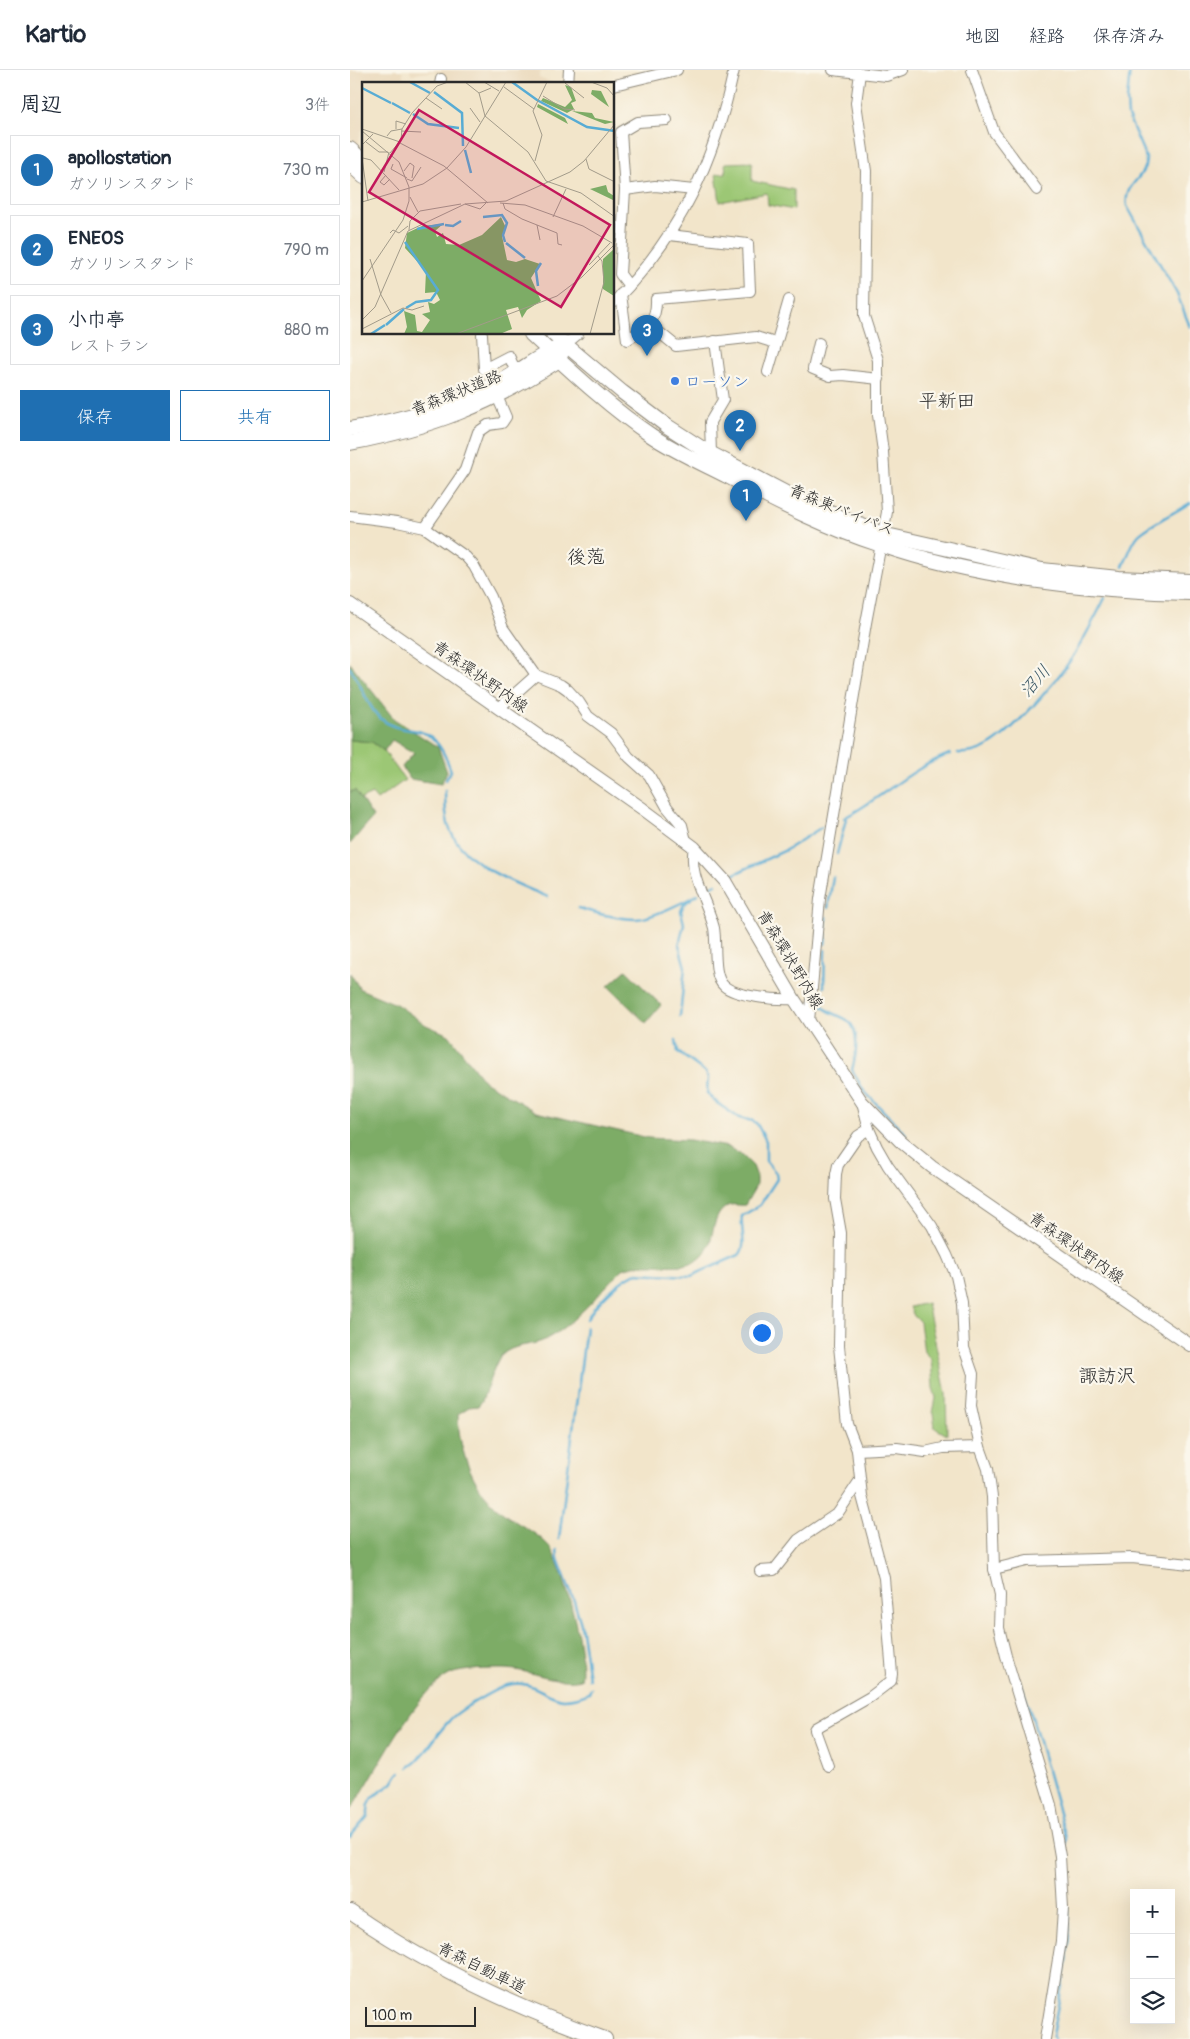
<!DOCTYPE html>
<html lang="ja">
<head>
<meta charset="utf-8">
<style>
	body { margin:0; font-family:Pangolin,"Klee One",sans-serif; background:#f2f2f3; color:#1f2937 }
	.controls { position:absolute; right:15px; bottom:15px; display:grid; overflow:hidden; border-radius:0px; box-shadow:0 5px 20px #0002 }
	.controls button { width:45px; height:45px; display:grid; place-items:center; padding:0; border:0; border-bottom:1px solid #e0e1e3; background:#fff; color:#1f2937; font:25px sans-serif }
	.scale { position:absolute; left:15px; bottom:12px; width:111px; box-sizing:border-box; padding-left:5px; border:2px solid #2b2b2b; border-top:0; font-size:14px; line-height:18px; white-space:nowrap; color:#2b2b2b; -webkit-text-stroke:4px #fbf7ec; paint-order:stroke }
	.you { position:absolute; left:411px; top:1262px; width:18px; height:18px; margin:-12px; border:4px solid #fff; border-radius:50%; background:#1a73e8; box-shadow:0 0 0 8px #1a73e833 }
	.badge { display:grid; place-items:center; width:32px; height:32px; border-radius:50%; background:#1f6fb2; color:#fff; font-size:16px; font-weight:700 }
	.pin { position:absolute; translate:-50% -41px; filter:drop-shadow(0 1px 2px #0008) }
	.pin::after { content:''; position:absolute; top:26px; width:18px; height:15px; background:inherit; clip-path:polygon(0 0,100% 0,50% 100%) }
	.list { margin:0; padding:0; list-style:none }
	h2 { display:flex; justify-content:space-between; align-items:center; height:65px; margin:0; padding:0 20px; font-size:21px }
	h2 small { font-size:16px; font-weight:400; color:#747a83 }
	.list li { display:grid; grid-template-columns:32px 1fr auto; gap:15px; align-items:center; box-sizing:border-box; height:70px; margin:0 10px 10px; padding:0 10px; border:1px solid #e0e1e3; border-radius:0px }
	.list b { display:block; font-size:19px; white-space:nowrap }
	.list p { margin:0; font-size:16px; white-space:nowrap; color:#747a83 }
	.list em { font-size:16px; font-style:normal; color:#747a83 }
	.actions { display:flex; gap:10px; padding:15px 20px }
	.actions a { flex:1; padding:11px 0; border:1px solid #1f6fb2; border-radius:0px; text-align:center; font-size:18px; color:#1f6fb2 }
	.actions .main { background:#1f6fb2; color:#fff }
	.icon { flex:none; width:28px; height:28px; fill:none; stroke:currentColor; stroke-width:2; stroke-linecap:round; stroke-linejoin:round }
	.map { position:relative; flex:none; width:840px; height:1969px; overflow:hidden }
	header { display:flex; align-items:center; gap:30px; box-sizing:border-box; height:70px; padding:0 25px; background:#fff; border-bottom:1px solid #e0e1e3 }
	header strong { font-size:24px }
	nav { display:flex; gap:28px; margin-inline-start:auto; font-size:18px }
	main { display:flex }
	aside { flex:1; background:#fff }
	.map>svg:first-child { display:block }
	.built { fill:#ead8ba }
	.green { fill:#9cc774; stroke:#647950 }
	.forest { fill:#7dac66; stroke:#546c48 }
	.lines { fill:none; stroke-linecap:round; stroke-linejoin:round }
	.stream { stroke:#58acd4; stroke-width:2.5 }
	.minor-casing { stroke:#8e887a; stroke-width:12 }
	.major-casing { stroke:#8e887a; stroke-width:14 }
	.highway-casing { stroke:#8e887a; stroke-width:16 }
	.minor { stroke:#fff; stroke-width:10 }
	.major { stroke:#fff; stroke-width:12 }
	.highway { stroke:#fff; stroke-width:14 }
	.shop-dot { fill:#3f7fe0; stroke:#fbf7ec; stroke-width:2 }
	.labels { text-anchor:middle; stroke-width:4.5; stroke-linejoin:round; paint-order:stroke }
	.shop-label { font-size:16px; fill:#366cbe; stroke:#fbf7ec; text-anchor:start }
	.street-label { font-size:16px; fill:#2b2b2b; stroke:#fbf7ec }
	.water-label { font-size:18px; font-style:italic; fill:#3b5866; stroke:#fbf7ec }
	.quarter-label { font-size:19px; fill:#2b2b2b; stroke:#fbf7ec }
	.inset-river { fill:none; stroke:#58acd4; stroke-width:2.5 }
	.inset-road { fill:none; stroke:#a29b8a; stroke-width:1 }
	.view { fill:#c2185b; fill-opacity:0.15; stroke:#c2185b; stroke-width:2.5 }
	.inset-edge { fill:none; stroke:#2b2b2b; stroke-width:2.5 }
</style>
</head>
<body>
<header>
<strong>Kartio</strong>
<nav><a>地図</a><a>経路</a><a>保存済み</a></nav>
</header>
<main>
<aside>
<h2>周辺<small>3件</small></h2>
<ul class="list">
<li><span class="badge">1</span><div><b>apollostation</b><p>ガソリンスタンド</p></div><em>730 m</em></li>
<li><span class="badge">2</span><div><b>ENEOS</b><p>ガソリンスタンド</p></div><em>790 m</em></li>
<li><span class="badge">3</span><div><b>小巾亭</b><p>レストラン</p></div><em>880 m</em></li>
</ul>
<div class="actions"><a class="main">保存</a><a>共有</a></div>
</aside>
<div class="map">
<svg width="840" height="1969" viewBox="0 0 840 1969">
	<rect width="100%" height="100%" fill="#fbf7ec"/>
	<filter id="ink" filterUnits="userSpaceOnUse"><feTurbulence type="fractalNoise" baseFrequency=".02" numOctaves="2"/><feDisplacementMap in="SourceGraphic" scale="10" xChannelSelector="R" yChannelSelector="G"/><feConvolveMatrix kernelMatrix="1 2 1 2 8 2 1 2 1" color-interpolation-filters="sRGB"/></filter>
	<filter id="wash" filterUnits="userSpaceOnUse"><feTurbulence type="fractalNoise" baseFrequency=".0096" numOctaves="4" result="noise"/><feDisplacementMap in="SourceGraphic" scale="20" xChannelSelector="R" yChannelSelector="G"/><feGaussianBlur stdDeviation="1.12" result="paint"/><feColorMatrix in="noise" values="0 0 0 0 0 0 0 0 0 0 0 0 0 0 0 0 0 1.4 0 .05"/><feComposite in="paint" operator="in"/></filter>
	<g filter="url(#wash)">
		<rect width="100%" height="100%" fill="#f2e5ca"/>
		<g class="built">
			<path d="M0 0H52L55 14H14V59L11 61 8 75 0 67Z"/>
			<path d="M60 0H191L189 8 205 14H93V6L85 1 61 5Z"/>
		</g>
		<g class="green">
			<path d="M402 92V111L444 120V140L418 135 417 123 370 132 366 104 376 103 375 93Z"/>
			<path d="M0 670 22 672 34 681 55 710 27 730 22 724 11 729 5 721 0 722Z"/>
			<path d="M577 1233 596 1323 597 1365 585 1358 583 1343 586 1328 583 1318 581 1289 574 1282 570 1252 564 1246 560 1237Z"/>
		</g>
		<g class="forest">
			<path d="M0 593 44 649 88 677 97 702 91 714 60 709 52 697 64 683 42 670 34 681 22 672 0 670Z"/>
			<path d="M5 720 23 747 0 774V722Z"/>
			<path d="M276 900 311 935 296 953 258 916Z"/>
			<path d="M0 903 10 919 46 934 76 955 99 965 134 1011 186 1042 299 1068 340 1070 378 1077 393 1086 403 1096 406 1104V1116L395 1135C391 1136 384 1134 380 1135 357 1144 368 1177 348 1190 328 1202 297 1189 273 1199 249 1223 226 1252 197 1269 182 1277 163 1273 151 1286 146 1290 135 1323 132 1331L128 1336 119 1337 108 1344C108 1382 125 1424 157 1446 171 1456 186 1462 198 1475 213 1492 237 1587 231 1609 208 1615 179 1599 153 1599 140 1599 112 1599 101 1604 64 1621 25 1706 0 1741Z"/>
		</g>
		<g class="lines">
			<g class="stream">
				<path d="M780 0 777 30 778 46 796 88C796 110 773 113 777 136L827 224 840 257"/>
				<path d="M773 496C778 486 781 475 787 467 793 458 828 441 840 433"/>
				<path d="M0 598C10 611 16 633 27 645 57 675 80 639 101 701L96 710"/>
				<path d="M608 683C618 684 629 681 638 676 663 662 705 613 722 588 734 569 745 548 755 528"/>
				<path d="M95 720C95 731 95 742 98 754 109 793 164 813 198 827"/>
				<path d="M494 748C531 729 561 698 600 684"/>
				<path d="M487 784 496 749"/>
				<path d="M378 807 436 780 472 757"/>
				<path d="M353 821 366 814"/>
				<path d="M228 838C246 843 267 849 286 849 300 849 336 831 348 824"/>
				<path d="M478 838 483 807"/>
				<path d="M476 858V847"/>
				<path d="M475 874 476 864"/>
				<path d="M474 917 475 880"/>
				<path d="M473 926 472 936C479 943 489 945 497 950 511 960 506 986 502 1000L514 1021 556 1064"/>
				<path d="M330 946 335 897 329 875 334 854 331 841 334 834 341 829"/>
				<path d="M237 1249C245 1234 271 1208 287 1203L341 1206 389 1185C398 1175 390 1158 392 1146L410 1135 427 1109 426 1103 416 1091V1071L407 1054 403 1051 389 1048 367 1033 357 1023 358 1008 355 1002 328 982 326 970"/>
				<path d="M209 1469 236 1257"/>
				<path d="M207 1480 208 1489 224 1531 231 1554 239 1609"/>
				<path d="M670 1611 683 1650 716 1768 715 1792"/>
				<path d="M59 1697C77 1686 84 1666 99 1651 107 1641 149 1616 162 1614 182 1610 199 1629 213 1629 221 1629 232 1626 239 1623L241 1618"/>
				<path d="M0 1767 18 1746C17 1725 27 1725 40 1715 45 1712 45 1706 50 1702"/>
				<path d="M704 1969 702 1966C709 1926 723 1877 718 1838"/>
			</g>
		</g>
	</g>
	<g filter="url(#ink)">
		<g class="lines">
			<defs>
				<g id="minor">
					<path d="M483 0 536 6 553 0"/>
					<path d="M622 0 644 62 687 120"/>
					<path d="M90 14 91 9"/>
					<path d="M218 14 219 0"/>
					<path d="M264 15 327 0"/>
					<path d="M275 120 305 116 344 120"/>
					<path d="M279 216 270 204 275 120 271 62 288 52 317 50"/>
					<path d="M271 224 277 270C295 258 307 254 306 229L400 221 398 174 319 165"/>
					<path d="M264 232C331 164 364 92 384 0"/>
					<path d="M299 254 326 276 406 267 425 273"/>
					<path d="M132 264 134 299 159 286 166 302"/>
					<path d="M469 273 463 299 480 306 493 305 529 309"/>
					<path d="M215 275 228 264"/>
					<path d="M418 302 439 230"/>
					<path d="M361 384 360 352 373 330 365 271"/>
					<path d="M0 446 47 452 75 458 116 487 124 496 141 527 153 558 186 605 211 615 218 620 229 632 238 646 261 663 279 687 299 705 317 737 332 755 336 771"/>
					<path d="M75 458 115 400 128 362 138 355 152 353 156 347 147 326"/>
					<path d="M149 638 186 605"/>
					<path d="M344 777C338 806 357 830 364 858 367 874 362 906 374 916 387 927 427 930 444 929"/>
					<path d="M459 951 470 829 516 553 537 442 533 382 528 345V290L514 246 516 101 506 33 510 3"/>
					<path d="M512 1032 519 1059 527 1077 538 1096 582 1156 597 1185 606 1206 612 1233 614 1278 623 1304 621 1336 630 1377 638 1399 642 1427 644 1499 650 1525 649 1558 656 1586 701 1735 710 1786 713 1838 711 1871 695 1969"/>
					<path d="M507 1380 547 1378 575 1382 593 1378 630 1377"/>
					<path d="M644 1499 677 1491 782 1488 840 1494"/>
					<path d="M410 1501 424 1500 448 1470 488 1443 510 1410"/>
					<path d="M478 1696 465 1660 466 1658 520 1627 541 1611 542 1604 534 1508 512 1426 507 1380 497 1354 489 1276 491 1163 485 1129 486 1104 488 1095 508 1066 519 1059"/>
				</g>
				<path id="major" d="M0 534 293 739 344 777 375 811 444 929 512 1032 550 1071 582 1097 840 1275"/>
				<g id="highway">
					<path d="M0 79 14 92"/>
					<path d="M0 94 14 107"/>
					<path d="M181 264C220 300 259 337 302 366 326 382 354 394 379 407 428 433 478 458 531 475 623 507 742 521 840 523"/>
					<path d="M203 264 272 322 317 356 356 381 453 432 532 464 692 500 768 508 840 511"/>
					<path d="M0 359C51 350 100 337 147 313 168 303 186 287 207 278"/>
					<path d="M0 373C82 357 139 335 209 290L212 282"/>
					<path d="M0 1842C78 1896 166 1938 255 1969"/>
				</g>
			</defs>
			<use href="#minor" class="minor-casing"/>
			<use href="#major" class="major-casing"/>
			<use href="#highway" class="highway-casing"/>
			<use href="#minor" class="minor"/>
			<use href="#major" class="major"/>
			<use href="#highway" class="highway"/>
		</g>
	</g>
	<circle class="shop-dot" cx="325" cy="311" r="5"/>
	<g class="labels">
		<g class="shop-label">
			<text x="335" y="317">ローソン</text>
		</g>
		<g class="street-label">
			<text transform="translate(106 322) rotate(-22)" y="6">青森環状道路</text>
			<text transform="translate(492 439) rotate(22)" y="6">青森東バイパス</text>
			<text transform="translate(131 606) rotate(35)" y="6">青森環状野内線</text>
			<text transform="translate(441 889) rotate(59)" y="6">青森環状野内線</text>
			<text transform="translate(727 1177) rotate(35)" y="6">青森環状野内線</text>
			<text transform="translate(132 1897) rotate(26)" y="6">青森自動車道</text>
		</g>
		<g class="water-label">
			<text transform="translate(685 611) rotate(-49)" y="6">沼川</text>
		</g>
		<g class="quarter-label">
			<text x="597" y="337">平新田</text>
			<text x="236" y="493">後萢</text>
			<text x="757" y="1312">諏訪沢</text>
		</g>
	</g>
	<g transform="translate(12 12)">
		<rect width="252" height="252" fill="#f2e5ca"/>
		<path d="M203 3 209 5 214 19 209 21 212 27 205 31 179 19 181 16 203 25 210 18ZM230 8 239 9 247 25 229 12ZM176 22 203 36 206 42 175 25ZM210 29 230 31 233 36 252 40 243 42ZM244 103 246 110 252 114 251 118 228 107ZM139 135 144 146 140 154 145 178 154 180 163 177 178 182 169 196 179 219 165 228 160 236 156 225 144 228 150 247 138 252H42L45 245 42 229 53 233 55 249 60 250 68 238 60 232 68 230 66 220 72 222 78 218 74 210 63 211 64 189 43 166 45 151 60 144 81 142 73 149 75 155 81 151 84 162 97 163 120 153ZM252 167V221V214L241 207V177Z" fill="#7dac66"/>
		<path class="inset-river" d="M48 0 68 11M150 0 175 18 225 45 253 49M0 6 29 21M72 10 100 31 101 64M30 21 48 31M51 32 66 42 97 46M103 68 109 91M121 135 140 133 145 141 141 153 143 160M83 143 91 144 99 139M55 147 82 142M43 160 76 208 69 218 54 220 44 226M144 161 163 176M176 204 174 189 179 181M24 243 42 227M9 252 23 243"/>
		<path class="inset-road" d="M103 0 117 11 129 6M122 0 137 9M229 0 245 6 253 15M203 1 222 16M142 5 172 27M117 11 123 34 166 70 184 99 219 111 253 135M181 14 202 27 213 28M64 16 80 27M108 26 118 40M0 47 38 60M34 47V39L44 42M0 49 37 80 47 105M39 49 59 50M25 54 29 49 40 47M4 60 17 70H26M38 61 82 84 126 121M0 63 11 52M28 71 39 58 40 47 50 31 75 4 86 0M0 76 6 119M1 76 9 78 37 108M224 77 227 87 253 100M173 79 180 53 171 29 185 0M31 82 29 87 45 96M42 89 48 81 52 84 50 96M22 90 27 70M24 93 18 100 22 103 28 97M45 97 50 99 59 85M48 115 56 130M0 120 61 102 85 86 104 65 144 0M138 121 163 123 221 144 250 161M141 121 143 127 160 137 195 151 196 162 200 163M103 122 118 127 124 121M191 135 204 107M175 143 178 158M47 148 48 139 58 129 99 122M28 151 31 148 37 151 46 144M8 177 19 213 29 231M227 183 248 161M0 199 41 138 47 119V105M0 238 13 225 46 149 103 122 144 119 208 90 222 79 253 42M0 247 41 226 50 228 62 224M94 252 195 214 220 195 253 162M228 252 242 200 240 179 236 174"/>
		<path class="view" d="M57 28 248 143 199 225 7 110Z"/>
		<rect width="252" height="252" class="inset-edge"/>
	</g>
</svg>
<div class="controls">
<button>+</button>
<button>−</button>
<button><svg class="icon" aria-label="layers" viewBox="0 0 24 24"><path d="M12 4l9 5-9 5-9-5zM3 14l9 5 9-5"/></svg></button>
</div>
<div class="scale">100 m</div>
<div class="you"></div>
<div class="pin badge" style="left:396px;top:451px">1</div>
<div class="pin badge" style="left:390px;top:381px">2</div>
<div class="pin badge" style="left:297px;top:286px">3</div>
</div>
</main>
</body>
</html>
